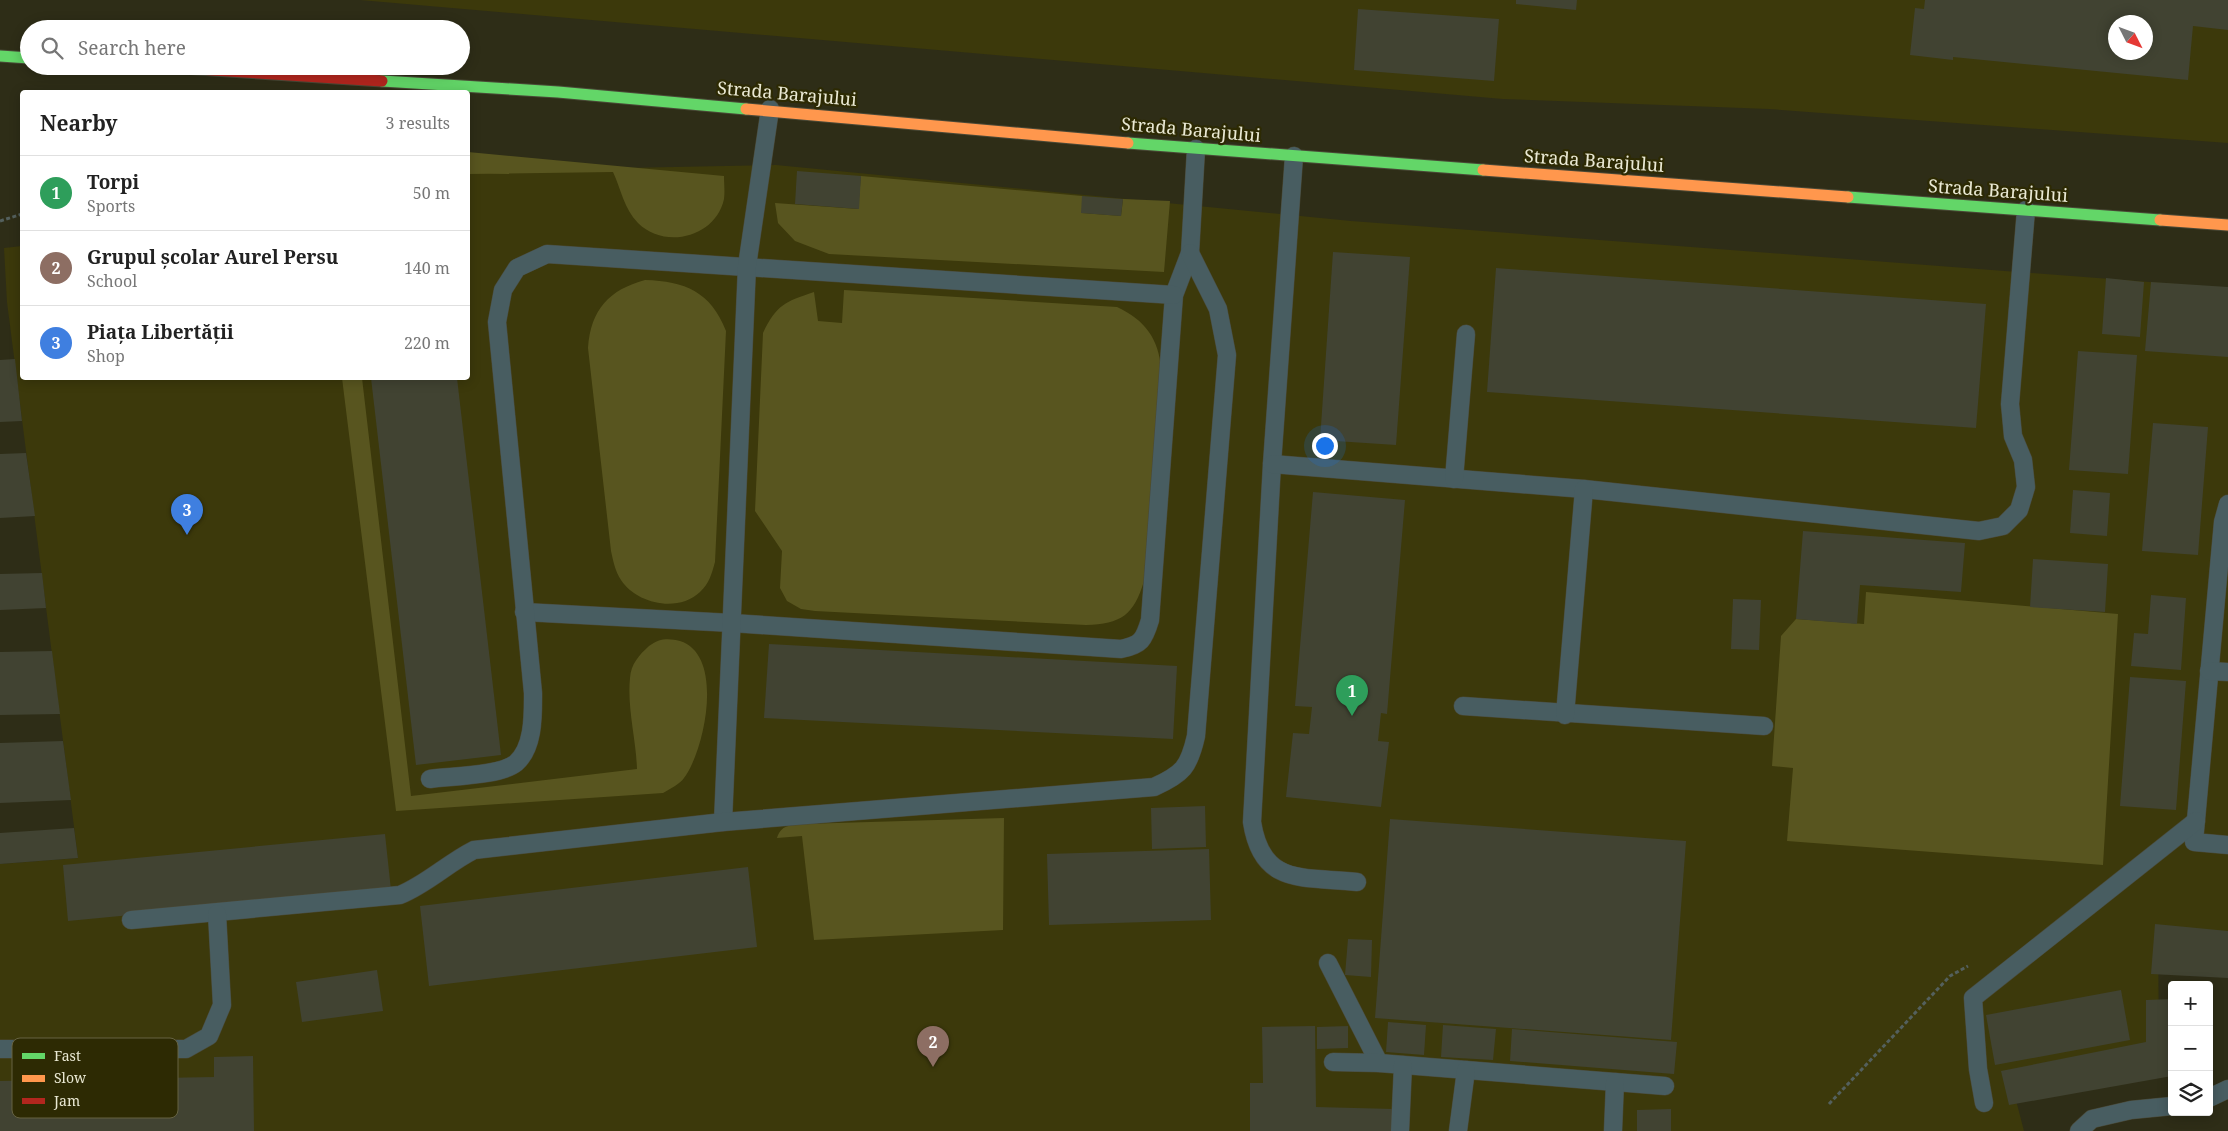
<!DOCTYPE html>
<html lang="en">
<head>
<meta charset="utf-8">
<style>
	body { margin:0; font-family:"Noto Serif",serif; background:#f6f6f6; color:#222 }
	.controls { position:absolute; right:15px; bottom:15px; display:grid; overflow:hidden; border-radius:5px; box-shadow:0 2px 12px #0003 }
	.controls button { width:45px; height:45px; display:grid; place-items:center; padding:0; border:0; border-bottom:1px solid #e0e0e0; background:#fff; color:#222; font:25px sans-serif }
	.compass { position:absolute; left:2108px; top:15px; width:45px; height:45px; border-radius:50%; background:#fff; box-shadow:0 2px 12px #0003; rotate:132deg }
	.you { position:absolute; left:1324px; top:445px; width:18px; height:18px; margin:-12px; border:4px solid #fff; border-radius:50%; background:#1a73e8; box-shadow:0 0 0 8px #1a73e833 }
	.badge { display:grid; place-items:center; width:32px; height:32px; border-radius:50%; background:#5e5e54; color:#fff; font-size:16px; font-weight:700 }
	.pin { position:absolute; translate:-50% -41px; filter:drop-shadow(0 1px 2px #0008) }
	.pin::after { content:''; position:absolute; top:26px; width:18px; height:15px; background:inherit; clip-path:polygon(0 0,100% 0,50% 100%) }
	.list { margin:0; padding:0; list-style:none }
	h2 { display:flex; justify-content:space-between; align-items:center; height:65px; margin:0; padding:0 20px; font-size:21px }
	h2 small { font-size:16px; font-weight:400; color:#767676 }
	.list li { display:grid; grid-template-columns:32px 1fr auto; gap:15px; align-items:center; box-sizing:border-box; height:75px; padding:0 20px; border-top:1px solid #e0e0e0 }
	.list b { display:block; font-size:19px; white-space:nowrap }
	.list p { margin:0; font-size:16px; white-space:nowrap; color:#767676 }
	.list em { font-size:16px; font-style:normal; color:#767676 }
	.icon { flex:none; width:28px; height:28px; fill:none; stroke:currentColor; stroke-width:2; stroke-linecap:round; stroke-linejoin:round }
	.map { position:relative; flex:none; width:2228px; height:1131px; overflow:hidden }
	.search { position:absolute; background:#fff; box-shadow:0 2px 12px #0003; left:20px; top:20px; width:450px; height:55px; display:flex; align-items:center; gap:12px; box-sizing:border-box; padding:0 18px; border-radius:28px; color:#767676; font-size:19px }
	.panel { position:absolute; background:#fff; box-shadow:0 2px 12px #0003; left:20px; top:90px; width:450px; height:290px; border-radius:5px }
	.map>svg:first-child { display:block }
	.built { fill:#3c390b; fill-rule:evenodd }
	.green { fill:#58551f }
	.building { fill:#414332; fill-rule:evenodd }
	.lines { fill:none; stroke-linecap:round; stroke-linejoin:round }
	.lane-casing { stroke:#4a4937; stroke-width:19 }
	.fast-casing { stroke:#4a4937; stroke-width:13 }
	.slow-casing { stroke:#4a4937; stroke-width:13 }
	.jam-casing { stroke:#4a4937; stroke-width:13 }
	.path { stroke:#54605d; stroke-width:3; stroke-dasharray:4 2.5; stroke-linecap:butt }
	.lane { stroke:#485d61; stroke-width:18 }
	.fast { stroke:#63d668; stroke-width:11 }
	.slow { stroke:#ff974d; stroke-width:11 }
	.jam { stroke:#b3261e; stroke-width:11 }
	.labels { text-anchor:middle; stroke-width:4.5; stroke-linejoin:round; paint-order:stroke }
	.street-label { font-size:18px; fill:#eae9d4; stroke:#2d2a03 }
	.key { fill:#2d2a03; stroke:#666342; stroke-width:1 }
	.key-label { font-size:14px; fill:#eae9d4 }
</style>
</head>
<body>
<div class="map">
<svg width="2228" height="1131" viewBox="0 0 2228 1131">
	<rect width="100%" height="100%" fill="#2e2d17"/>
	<g class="built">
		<path d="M360 0H2228V143L1769 109 1503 99ZM2116 22H2146V52H2116Z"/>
		<path d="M776 165 1351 221 2228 288V936L2158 931 2159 1049 2011 1081 2024 1131H0V864L78 858 7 302 4 248 22 246V378H468V171Z"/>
	</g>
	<g class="green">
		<path d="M468 152 724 176C724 183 725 192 724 199 716 237 665 250 638 223 624 209 621 189 613 172L468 174Z"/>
		<path d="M861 176 1082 196V213L1121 216 1123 199 1170 201 1164 272 829 254 795 241 778 223 775 203 858 209Z"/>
		<path d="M645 280C685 281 711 292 726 331L715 562C712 573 709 584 700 592 678 613 637 604 621 580 615 571 613 560 611 551L588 348C591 309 609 290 645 280Z"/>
		<path d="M844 290 1117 307C1145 320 1159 339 1161 369L1144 581C1134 615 1121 624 1086 625L815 611 801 609 787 601 780 588 782 551 755 511 763 333C777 304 785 302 814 292L818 321 842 323Z"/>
		<path d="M342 378H362L411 796 637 769C636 739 627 708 630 678 631 664 639 655 649 646 659 638 669 638 680 641 725 655 705 750 684 778 680 784 670 789 663 793L396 811Z"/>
		<path d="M1866 592 2118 614 2103 865 1787 841 1793 768 1772 766 1781 636 1796 619 1864 624Z"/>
		<path d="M1004 818 1003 930 814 940 802 836 777 838C781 825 790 825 803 824Z"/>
	</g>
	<g class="building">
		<path d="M1516 0H1577L1576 10 1516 4Z"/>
		<path d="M1925 0H2228V30L2193 26 2188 80 1953 57V60L1910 55 1915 8 1924 9ZM2116 22H2146V52H2116Z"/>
		<path d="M1358 9 1499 19 1494 81 1354 70Z"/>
		<path d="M797 171 861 176 859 209 795 204Z"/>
		<path d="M1082 196 1123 199 1121 216 1081 213Z"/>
		<path d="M1333 252 1410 257 1396 445 1320 440Z"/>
		<path d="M1496 268 1986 304 1976 428 1487 392Z"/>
		<path d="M2106 278 2144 282 2140 337 2102 334Z"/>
		<path d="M2151 282 2228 287V357L2145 351Z"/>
		<path d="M2078 351 2137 355 2128 474 2069 470Z"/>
		<path d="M15 359 22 421 0 422V360Z"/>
		<path d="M371 378H457L501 755 416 765Z"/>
		<path d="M2153 423 2208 427 2198 555 2142 551Z"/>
		<path d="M26 453 35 516 0 518V454Z"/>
		<path d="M2073 490 2110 493 2107 536 2070 533Z"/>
		<path d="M1313 492 1405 500 1387 714 1381 713 1378 741 1389 742 1381 807 1286 797 1293 733 1309 734 1312 707 1295 706Z"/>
		<path d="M1803 531 1965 543 1961 592 1860 585 1857 624 1796 619Z"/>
		<path d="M2033 559 2108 564 2105 612 2030 607Z"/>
		<path d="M42 573 46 608 0 610V574Z"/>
		<path d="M2151 595 2186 598 2181 670 2131 666 2134 633 2148 634Z"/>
		<path d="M1733 599 1761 600 1759 650 1731 649Z"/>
		<path d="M769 644 1177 666 1173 739 764 718Z"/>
		<path d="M52 651 60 714 0 715V652Z"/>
		<path d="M2130 677 2186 681 2176 810 2120 806Z"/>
		<path d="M63 741 71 800 0 803V743Z"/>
		<path d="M1205 806 1206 847 1152 849 1151 808Z"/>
		<path d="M1390 819 1686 841 1671 1040 1375 1018Z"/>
		<path d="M74 828 78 858 0 864V833Z"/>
		<path d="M385 834 391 890 68 921 63 865Z"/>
		<path d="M1209 849 1211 920 1049 925 1047 854Z"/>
		<path d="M748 867 757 947 429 986 420 906Z"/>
		<path d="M2155 924 2228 931V978L2151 974Z"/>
		<path d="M1348 939 1372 940 1371 977 1345 975Z"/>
		<path d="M377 970 383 1011 302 1022 296 982Z"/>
		<path d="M2121 990 2130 1040 1995 1065 1986 1015Z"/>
		<path d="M2172 999V1076L2009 1105 2001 1071 2146 1042V1000Z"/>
		<path d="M1388 1022 1426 1025 1424 1055 1386 1052Z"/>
		<path d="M1443 1025 1496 1029 1493 1060 1441 1057Z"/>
		<path d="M1315 1026 1316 1107 1394 1109 1393 1131H1250V1083H1263L1262 1027Z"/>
		<path d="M1348 1026V1048L1317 1049V1027Z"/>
		<path d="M1512 1029 1677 1042 1674 1074 1510 1061Z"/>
		<path d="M253 1056 254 1131H0V1081L214 1077V1057Z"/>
		<path d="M1671 1109V1131H1637V1110Z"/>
	</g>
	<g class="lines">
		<defs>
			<g id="lane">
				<path d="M1294 156 1272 464 1252 822C1262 887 1304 876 1357 882"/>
				<path d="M1272 464 1584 489 1979 531 2003 526 2019 510 2026 487 2023 460 2013 436 2010 404 2026 210"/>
				<path d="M1454 479 1466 334"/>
				<path d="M2228 504 2223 522 2194 842 2228 845"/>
				<path d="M524 612 732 623 1121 649C1141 645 1144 640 1150 620L1174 295 1190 253 1196 149"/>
				<path d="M2209 671 2228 672"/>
				<path d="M1463 706 1764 726"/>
				<path d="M1565 715 1584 489"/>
				<path d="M430 779C451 776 500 776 516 763 534 747 533 715 533 693L497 322 503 290 517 268 547 254 1174 295"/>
				<path d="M723 822 747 266 770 109"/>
				<path d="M131 920 400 895C427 884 448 863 474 850L723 822 1154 787C1183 774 1189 767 1196 736L1227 355 1218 309 1190 253"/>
				<path d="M1328 963 1379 1063"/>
				<path d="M0 1049H186L209 1036 222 1005 217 914"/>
				<path d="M1333 1062 1379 1063 1665 1086"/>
				<path d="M2209 1098 2228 1089"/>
				<path d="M1984 1103 1978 1069 1973 998 2196 821"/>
				<path d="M1400 1131 1403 1065"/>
				<path d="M1458 1131 1466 1070"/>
				<path d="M1613 1131 1615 1082"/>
				<path d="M2079 1131 2092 1119 2131 1110 2172 1106"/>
			</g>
			<g id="fast">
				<path d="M0 56 29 58"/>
				<path d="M382 81 558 92 746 109"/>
				<path d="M1128 143 1483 170"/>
				<path d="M1848 197 2160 220"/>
			</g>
			<g id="slow">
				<path d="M746 109 1128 143"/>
				<path d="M1483 170 1848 197"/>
				<path d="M2160 220 2228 225"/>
			</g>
			<path id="jam" d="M151 66 382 81"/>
		</defs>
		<use href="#lane" class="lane-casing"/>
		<use href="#fast" class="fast-casing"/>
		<use href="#slow" class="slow-casing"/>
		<use href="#jam" class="jam-casing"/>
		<g class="path">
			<path d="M0 221 22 214"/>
			<path d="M1829 1104 1950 976 1968 966"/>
		</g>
		<use href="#lane" class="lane"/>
		<use href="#fast" class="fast"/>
		<use href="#slow" class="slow"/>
		<use href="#jam" class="jam"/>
	</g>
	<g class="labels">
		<g class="street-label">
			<text transform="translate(787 94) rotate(5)" y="6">Strada Barajului</text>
			<text transform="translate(1191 130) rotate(5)" y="6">Strada Barajului</text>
			<text transform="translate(1594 161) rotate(4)" y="6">Strada Barajului</text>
			<text transform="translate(1998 191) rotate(4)" y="6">Strada Barajului</text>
		</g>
	</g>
	<rect x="12" y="1038" width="166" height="80" rx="8" class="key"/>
	<rect x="22" y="1053" width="23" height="6" fill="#63d668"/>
	<rect x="22" y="1075" width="23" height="7" fill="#ff974d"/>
	<rect x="22" y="1098" width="23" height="6" fill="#b3261e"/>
	<g class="key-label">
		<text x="54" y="1061">Fast</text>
		<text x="54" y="1083">Slow</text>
		<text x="54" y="1106">Jam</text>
	</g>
</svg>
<div class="controls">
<button>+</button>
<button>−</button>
<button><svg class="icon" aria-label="layers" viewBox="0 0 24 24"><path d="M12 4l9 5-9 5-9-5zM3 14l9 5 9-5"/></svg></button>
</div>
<svg class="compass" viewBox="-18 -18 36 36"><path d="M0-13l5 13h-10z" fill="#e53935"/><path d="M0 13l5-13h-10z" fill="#767676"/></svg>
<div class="you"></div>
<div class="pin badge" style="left:1352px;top:716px;background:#2e9e5b">1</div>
<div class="pin badge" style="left:933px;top:1067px;background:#8d6e63">2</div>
<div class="pin badge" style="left:187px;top:535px;background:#3f7fe0">3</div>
<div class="search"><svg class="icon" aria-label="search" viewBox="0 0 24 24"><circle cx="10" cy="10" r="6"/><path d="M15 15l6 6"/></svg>Search here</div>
<section class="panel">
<h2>Nearby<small>3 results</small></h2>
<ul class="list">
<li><span class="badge" style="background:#2e9e5b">1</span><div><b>Torpi</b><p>Sports</p></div><em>50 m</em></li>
<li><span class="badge" style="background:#8d6e63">2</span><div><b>Grupul școlar Aurel Persu</b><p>School</p></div><em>140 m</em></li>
<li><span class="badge" style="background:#3f7fe0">3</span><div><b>Piața Libertății</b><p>Shop</p></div><em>220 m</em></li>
</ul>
</section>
</div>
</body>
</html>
